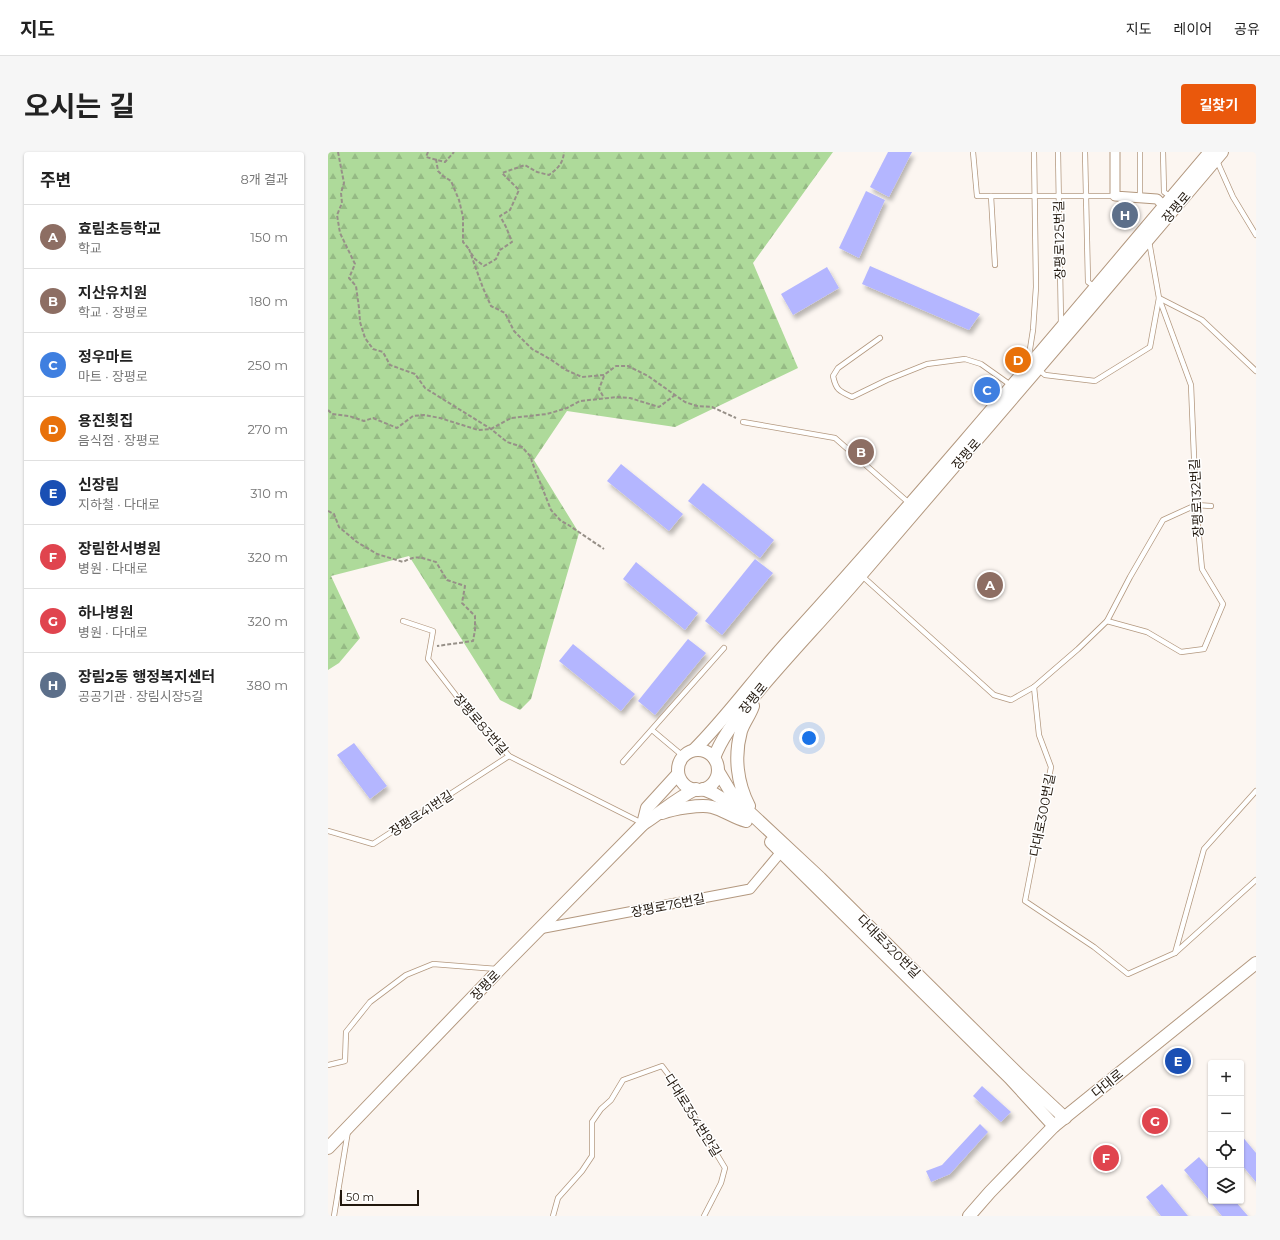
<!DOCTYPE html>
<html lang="ko">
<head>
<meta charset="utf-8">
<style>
	body { margin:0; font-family:Montserrat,"Noto Sans KR",sans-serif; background:#f6f6f6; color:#222 }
	.controls { position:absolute; right:12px; bottom:12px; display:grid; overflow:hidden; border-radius:4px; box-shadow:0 1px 3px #0004 }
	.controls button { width:36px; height:36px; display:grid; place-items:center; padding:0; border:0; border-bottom:1px solid #e0e0e0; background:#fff; color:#222; font:20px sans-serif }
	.scale { position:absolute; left:12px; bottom:10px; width:79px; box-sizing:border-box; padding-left:4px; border:2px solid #21170d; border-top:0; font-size:11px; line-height:14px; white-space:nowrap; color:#21170d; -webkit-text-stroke:3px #fff; paint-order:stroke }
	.you { position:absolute; left:481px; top:586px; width:14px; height:14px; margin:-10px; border:3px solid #fff; border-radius:50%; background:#1a73e8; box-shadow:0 0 0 6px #1a73e833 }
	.badge { display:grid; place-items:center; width:26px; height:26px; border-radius:50%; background:#ea580c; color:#fff; font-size:13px; font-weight:700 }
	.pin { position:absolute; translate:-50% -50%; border:2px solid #fff; box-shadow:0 1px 4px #0006 }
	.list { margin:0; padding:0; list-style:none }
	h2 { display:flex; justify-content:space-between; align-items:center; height:52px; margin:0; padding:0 16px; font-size:17px }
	h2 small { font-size:13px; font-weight:400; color:#767676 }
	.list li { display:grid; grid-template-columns:26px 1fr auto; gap:12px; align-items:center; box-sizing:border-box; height:64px; padding:0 16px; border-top:1px solid #e0e0e0 }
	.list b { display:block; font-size:15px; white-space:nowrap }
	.list p { margin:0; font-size:13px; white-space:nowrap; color:#767676 }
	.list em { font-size:13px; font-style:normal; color:#767676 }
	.icon { flex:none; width:22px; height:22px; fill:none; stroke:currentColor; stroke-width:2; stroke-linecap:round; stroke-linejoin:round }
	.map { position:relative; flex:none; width:928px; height:1064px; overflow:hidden; border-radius:4px }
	header { display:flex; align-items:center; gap:24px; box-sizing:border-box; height:56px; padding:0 20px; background:#fff; border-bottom:1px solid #e0e0e0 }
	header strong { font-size:19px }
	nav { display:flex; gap:22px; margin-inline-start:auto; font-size:14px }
	.intro { display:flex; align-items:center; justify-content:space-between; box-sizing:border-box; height:96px; padding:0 24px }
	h1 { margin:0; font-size:28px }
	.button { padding:10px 18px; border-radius:4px; background:#ea580c; color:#fff; font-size:14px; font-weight:700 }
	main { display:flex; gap:24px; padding:0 24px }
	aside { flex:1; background:#fff; border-radius:4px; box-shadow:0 1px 3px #0004 }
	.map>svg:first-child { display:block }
	.forest { fill:url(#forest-firs) }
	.building { fill:#b4b6ff; filter:url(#shadow) }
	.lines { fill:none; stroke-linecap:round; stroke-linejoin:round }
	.lane-casing { stroke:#b3987f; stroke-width:6 }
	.street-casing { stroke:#b3987f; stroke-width:11 }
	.secondary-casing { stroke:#b3987f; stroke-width:14 }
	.path { stroke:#979088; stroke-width:2; stroke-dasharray:4 2; stroke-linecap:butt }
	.lane { stroke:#fff; stroke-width:4.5 }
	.street { stroke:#fff; stroke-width:9 }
	.secondary { stroke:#fff; stroke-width:12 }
	.labels { text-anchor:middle; stroke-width:3; stroke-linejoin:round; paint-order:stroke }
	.street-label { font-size:13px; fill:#21170d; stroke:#fff }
</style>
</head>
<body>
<header>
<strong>지도</strong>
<nav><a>지도</a><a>레이어</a><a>공유</a></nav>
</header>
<div class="intro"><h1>오시는 길</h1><a class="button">길찾기</a></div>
<main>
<aside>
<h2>주변<small>8개 결과</small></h2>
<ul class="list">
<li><span class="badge" style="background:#8d6e63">A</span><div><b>효림초등학교</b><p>학교</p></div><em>150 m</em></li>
<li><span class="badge" style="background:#8d6e63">B</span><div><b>지산유치원</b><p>학교 · 장평로</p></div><em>180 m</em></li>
<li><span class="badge" style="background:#3f7fe0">C</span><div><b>정우마트</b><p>마트 · 장평로</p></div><em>250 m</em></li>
<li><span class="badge" style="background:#e8710a">D</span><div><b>용진횟집</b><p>음식점 · 장평로</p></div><em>270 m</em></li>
<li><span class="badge" style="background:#1a4fb4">E</span><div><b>신장림</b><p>지하철 · 다대로</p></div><em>310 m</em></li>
<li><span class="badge" style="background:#e0444e">F</span><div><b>장림한서병원</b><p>병원 · 다대로</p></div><em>320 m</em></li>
<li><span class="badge" style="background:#e0444e">G</span><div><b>하나병원</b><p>병원 · 다대로</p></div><em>320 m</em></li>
<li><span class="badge" style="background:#5c6f8a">H</span><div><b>장림2동 행정복지센터</b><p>공공기관 · 장림시장5길</p></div><em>380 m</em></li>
</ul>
</aside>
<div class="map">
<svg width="928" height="1064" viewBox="0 0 928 1064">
	<defs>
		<pattern id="forest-firs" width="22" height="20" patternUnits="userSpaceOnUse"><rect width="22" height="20" fill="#aeda9a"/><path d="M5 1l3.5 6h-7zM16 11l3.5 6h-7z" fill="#95ba84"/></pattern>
		<filter id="shadow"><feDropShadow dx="2.5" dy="4.5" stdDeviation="2" flood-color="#0004"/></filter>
	</defs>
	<rect width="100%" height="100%" fill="#fcf6f1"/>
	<path class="forest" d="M0 0H505L425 111 470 216 347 275 239 259 206 308 251 381 203 547 192 558 172 548 81 404 3 424 32 486 11 511 0 518Z"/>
	<g class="building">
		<path d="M560 0H584L561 45 542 35Z"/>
		<path d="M538 39 557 48 531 106 511 96Z"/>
		<path d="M542 114 652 162 641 178 534 132Z"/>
		<path d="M499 115 511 136 465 163 453 142Z"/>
		<path d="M293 312 355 362 341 379 279 329Z"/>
		<path d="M375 331 446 388 432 406 360 349Z"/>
		<path d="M427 407 445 421 394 483 377 469Z"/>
		<path d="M308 410 370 461 357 478 295 427Z"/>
		<path d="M360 487 378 501 327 563 310 549Z"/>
		<path d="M245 492 307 542 293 559 231 509Z"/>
		<path d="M26 591 59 634 42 647 9 603Z"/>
		<path d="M654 934 683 960 673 970 645 944Z"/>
		<path d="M652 972 660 980 622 1022 603 1030 598 1019 614 1013Z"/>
		<path d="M913 983 928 1001V1030L913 1012Z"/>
		<path d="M871 1005 883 1019V1049H907L920 1064H894L856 1018Z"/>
		<path d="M834 1032 860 1064H833L818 1045Z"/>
	</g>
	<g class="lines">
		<defs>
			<g id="lane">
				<path d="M645 0 649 44H787"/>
				<path d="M730 0 733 172"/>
				<path d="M757 0 760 130 767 135"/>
				<path d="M835 0 836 40 843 45"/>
				<path d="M889 9 905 45 928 83"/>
				<path d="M663 44 667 113"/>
				<path d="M812 46V0"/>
				<path d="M552 186 510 216 505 224C508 238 511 239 524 245L559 228 599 212 637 207 653 212 684 234"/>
				<path d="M702 208V197L705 178 708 135 706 0"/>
				<path d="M711 218 717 223 767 229 822 195 831 146 874 168 928 219"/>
				<path d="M415 270 507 286 581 351"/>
				<path d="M883 354 868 353 835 368 802 425 779 469 750 497 706 535 711 583 723 615 697 749 766 795 800 822 847 801 928 728"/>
				<path d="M533 423 666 543 683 548 706 535"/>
				<path d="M75 469 105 479 100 507 137 555 162 581 181 604 314 671"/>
				<path d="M779 469 819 480 853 500 876 497 895 452 874 417 868 353 863 233 831 146 821 89"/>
				<path d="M324 578 355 604"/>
				<path d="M295 610 396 496"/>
				<path d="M0 679 45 692 181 604"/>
				<path d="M847 801 876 697 928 639"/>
				<path d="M0 913 17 909 18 880 42 850 78 823 105 812 169 817"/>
				<path d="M6 1064 20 979"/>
				<path d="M225 1064 230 1046 254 1019 264 1004V970L273 957 283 948 295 928 334 914 343 926 397 1016 393 1031 376 1064"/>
			</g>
			<g id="street">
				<path d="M787 0V44L829 47 836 54"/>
				<path d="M211 777 422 737 453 700"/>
			</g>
			<g id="secondary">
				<path d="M366 598C400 564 429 523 462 487 606 329 743 164 882 0"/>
				<circle cx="370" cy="618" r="20"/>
				<path d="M386 606C395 582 412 563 427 543 461 502 498 464 532 424 654 283 774 142 894 0"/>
				<path d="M390 619 402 639 418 657 492 726 691 923 737 966"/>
				<path d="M375 637C390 642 403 652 415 664"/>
				<path d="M421 654C409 631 406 604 413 579 416 570 422 563 425 554"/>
				<path d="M334 661C345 657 373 652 384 655 396 658 406 666 418 669"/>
				<path d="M315 672 319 656 350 622"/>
				<path d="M443 690 682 926 726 974"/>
				<path d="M0 996 171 818 315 672C334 660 347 647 368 637"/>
				<path d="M641 1064 662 1040 726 974 928 811"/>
			</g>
		</defs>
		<use href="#lane" class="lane-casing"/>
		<use href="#street" class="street-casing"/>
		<use href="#secondary" class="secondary-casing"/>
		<g class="path">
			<path d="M10 0 16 31 13 41 14 51 9 63 12 81 27 112 21 126 28 134 31 156 32 170 37 186 45 197 55 200 62 213 87 222 97 236 163 277 179 290 194 295 203 305 204 310 223 358 233 369 239 372 276 397"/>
			<path d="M100 0 98 5 117 10 126 0"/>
			<path d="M108 7 110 19 115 24 123 29 131 48 135 65V90L141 97"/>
			<path d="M141 97 155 136 163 154 177 161 186 179 204 197 222 207 238 218 254 225 276 223 288 214H300L320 224 357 250 369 254 384 255 408 266"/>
			<path d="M143 101 147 107 156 114 168 107 172 98 184 90 178 75 172 64 182 58 191 38 174 21 197 13 209 20 221 23C229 17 235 12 236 0"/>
			<path d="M276 224 271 237 276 246"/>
			<path d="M0 258 4 262 21 264 36 269 45 266 69 276 85 264 96 263 112 266 150 278 163 277 183 266 219 262 239 256 252 249 290 245 302 246 331 255 347 243"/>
			<path d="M0 359 6 362 11 375 29 390 49 402 75 410C90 402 93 406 108 410L119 428 137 434 134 451 147 464V478L145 489 109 494"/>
		</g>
		<use href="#lane" class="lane"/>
		<use href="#street" class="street"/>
		<use href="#secondary" class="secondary"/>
	</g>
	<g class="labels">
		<g class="street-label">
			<text transform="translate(848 55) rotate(-50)" y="5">장평로</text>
			<text transform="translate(731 88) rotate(-91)" y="5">장평로125번길</text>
			<text transform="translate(638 302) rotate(-49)" y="5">장평로</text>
			<text transform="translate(868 346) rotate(-93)" y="5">장평로132번길</text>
			<text transform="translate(425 546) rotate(-51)" y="5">장평로</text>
			<text transform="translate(153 572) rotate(49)" y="5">장평로83번길</text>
			<text transform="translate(93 661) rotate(-33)" y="5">장평로41번길</text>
			<text transform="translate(714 663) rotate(-79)" y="5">다대로300번길</text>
			<text transform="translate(340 753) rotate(-11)" y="5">장평로76번길</text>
			<text transform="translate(561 794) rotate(45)" y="5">다대로320번길</text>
			<text transform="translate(157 833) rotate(-46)" y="5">장평로</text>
			<text transform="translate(779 931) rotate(-39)" y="5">다대로</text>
			<text transform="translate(365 963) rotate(58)" y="5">다대로354번안길</text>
		</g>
	</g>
</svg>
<div class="controls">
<button>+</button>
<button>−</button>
<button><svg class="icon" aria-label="locate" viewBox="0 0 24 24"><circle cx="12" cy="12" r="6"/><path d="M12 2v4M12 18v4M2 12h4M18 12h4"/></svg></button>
<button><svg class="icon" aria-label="layers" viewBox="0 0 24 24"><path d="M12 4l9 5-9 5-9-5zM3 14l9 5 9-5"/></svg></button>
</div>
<div class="scale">50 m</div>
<div class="you"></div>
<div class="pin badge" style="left:662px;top:433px;background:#8d6e63">A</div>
<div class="pin badge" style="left:533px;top:300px;background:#8d6e63">B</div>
<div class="pin badge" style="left:659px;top:238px;background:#3f7fe0">C</div>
<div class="pin badge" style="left:690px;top:208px;background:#e8710a">D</div>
<div class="pin badge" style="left:850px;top:909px;background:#1a4fb4">E</div>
<div class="pin badge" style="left:778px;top:1006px;background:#e0444e">F</div>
<div class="pin badge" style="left:827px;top:969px;background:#e0444e">G</div>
<div class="pin badge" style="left:797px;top:63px;background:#5c6f8a">H</div>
</div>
</main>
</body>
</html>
